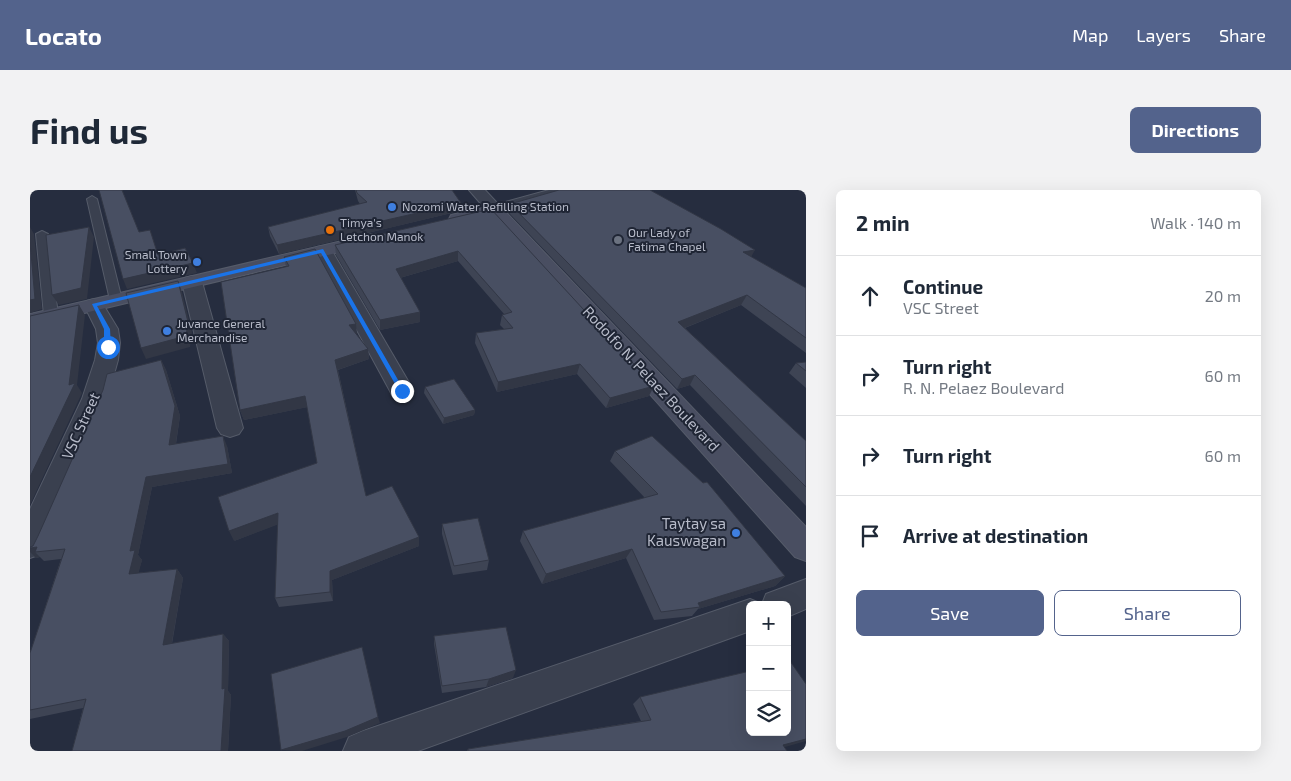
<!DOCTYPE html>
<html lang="en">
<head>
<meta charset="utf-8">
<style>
	body { margin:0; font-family:"Exo 2",sans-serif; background:#f2f2f3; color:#1f2937 }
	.controls { position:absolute; right:15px; bottom:15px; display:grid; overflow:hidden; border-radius:8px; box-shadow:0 5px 20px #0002 }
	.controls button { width:45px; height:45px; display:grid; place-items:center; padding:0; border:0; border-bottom:1px solid #e0e1e3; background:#fff; color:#1f2937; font:25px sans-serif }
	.stop { position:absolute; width:15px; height:15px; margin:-11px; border:4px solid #1a73e8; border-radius:50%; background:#fff }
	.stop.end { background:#1a73e8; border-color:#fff; box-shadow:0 1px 5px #0008 }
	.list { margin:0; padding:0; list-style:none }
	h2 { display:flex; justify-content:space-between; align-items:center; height:65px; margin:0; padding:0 20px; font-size:21px }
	h2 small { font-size:16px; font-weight:400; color:#747a83 }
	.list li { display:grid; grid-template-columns:32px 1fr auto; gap:15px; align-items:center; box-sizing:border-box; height:80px; padding:0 20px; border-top:1px solid #e0e1e3 }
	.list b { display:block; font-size:19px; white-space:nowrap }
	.list p { margin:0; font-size:16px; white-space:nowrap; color:#747a83 }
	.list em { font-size:16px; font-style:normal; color:#747a83 }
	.actions { display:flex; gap:10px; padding:15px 20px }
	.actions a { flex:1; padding:11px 0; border:1px solid #53638c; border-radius:8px; text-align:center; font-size:18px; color:#53638c }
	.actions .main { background:#53638c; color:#fff }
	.icon { flex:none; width:28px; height:28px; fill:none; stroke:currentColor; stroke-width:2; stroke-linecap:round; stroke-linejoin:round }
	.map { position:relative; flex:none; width:776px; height:561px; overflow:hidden; border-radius:8px }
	header { display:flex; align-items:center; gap:30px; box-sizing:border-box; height:70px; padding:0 25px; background:#53638c; color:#fff }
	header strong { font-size:24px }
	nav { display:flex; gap:28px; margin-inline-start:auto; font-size:18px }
	.intro { display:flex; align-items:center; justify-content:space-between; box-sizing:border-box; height:120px; padding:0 30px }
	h1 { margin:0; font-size:35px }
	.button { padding:12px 22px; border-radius:8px; background:#53638c; color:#fff; font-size:18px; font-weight:700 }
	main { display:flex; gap:30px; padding:0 30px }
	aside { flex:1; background:#fff; border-radius:8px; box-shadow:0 5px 20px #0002 }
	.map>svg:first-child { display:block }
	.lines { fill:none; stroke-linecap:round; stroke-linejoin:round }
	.lane-casing { stroke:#555b69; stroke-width:2 }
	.street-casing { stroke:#555b69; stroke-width:2 }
	.secondary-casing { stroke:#555b69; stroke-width:2 }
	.lane { fill:#3a404f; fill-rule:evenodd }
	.street { fill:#3a404f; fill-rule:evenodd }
	.secondary { fill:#494e61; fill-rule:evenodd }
	.wall { fill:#3e4454 }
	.shaded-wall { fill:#323745 }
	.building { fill:#484f62; stroke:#323745 }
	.route { fill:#1a73e8 }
	.shop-dot { fill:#3f7fe0; stroke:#1f2534; stroke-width:2 }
	.food-dot { fill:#e8710a; stroke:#1f2534; stroke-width:2 }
	.worship-dot { fill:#6b7280; stroke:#1f2534; stroke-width:2 }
	.labels { text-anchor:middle; stroke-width:4; stroke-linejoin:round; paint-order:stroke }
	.far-poi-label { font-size:12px; fill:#b7bbc9; stroke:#1f2534; text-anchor:start }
	.street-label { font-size:15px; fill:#b7bbc9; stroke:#1f2534 }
	.poi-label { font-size:15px; fill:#b7bbc9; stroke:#1f2534; text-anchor:end }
</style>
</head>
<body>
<header>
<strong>Locato</strong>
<nav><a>Map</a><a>Layers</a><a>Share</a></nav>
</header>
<div class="intro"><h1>Find us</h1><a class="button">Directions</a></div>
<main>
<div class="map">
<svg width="776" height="561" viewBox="0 0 776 561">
	<rect width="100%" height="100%" fill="#262d3f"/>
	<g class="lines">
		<defs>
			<g id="lane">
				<path d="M62 6 67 9 92 110 86 114 80 110 57 9Z"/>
				<path d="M12 41 18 44 28 125 21 129 14 125 6 44Z"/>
			</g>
			<g id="street">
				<path d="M439 0H455L468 14 519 0H544L541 3 465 25 459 23Z"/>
				<path d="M293 56 299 57 302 61 384 201 381 207 372 209 363 207 360 201 284 61 287 57Z"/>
				<path d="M162 86 169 88 172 92 213 238 209 244 200 247 191 244 187 238 152 92 155 88Z"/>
				<path d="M64 109 71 111 88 139 90 153 88 170 77 209 15 355 11 364 0 368V319L52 209 65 170 68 153 66 139 54 115 57 111Z"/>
				<path d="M776 389V419L757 427V415H720V441L388 561H313L319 547 333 541 720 409 732 414 736 404Z"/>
			</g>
			<g id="secondary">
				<path d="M465 15 471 17 776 337V371L765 367 461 26 427 34 421 33 419 29 421 25Z"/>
				<path d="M342 44 348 45 351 49 348 53 0 136V124Z"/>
			</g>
		</defs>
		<use href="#lane" class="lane-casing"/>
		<use href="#street" class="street-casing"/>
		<use href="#secondary" class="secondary-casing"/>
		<use href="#lane" class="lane"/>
		<use href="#street" class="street"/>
		<use href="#secondary" class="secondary"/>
	</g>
	<g class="wall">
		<path d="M325 0H422L430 21 249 64 240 46 238 37 330 14 328 11Z"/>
		<path d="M480 14 721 67 776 98V163L711 115 655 138 776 251V316L660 195 647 199 479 23Z"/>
		<path d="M461 19 619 206 576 218 547 184 467 202 445 153 446 143 474 139 470 135 472 125 474 124 428 71 370 88 390 122V132L350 140 306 65 305 55Z"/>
		<path d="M254 67 326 134V144L338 159 339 169 308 180 336 306 389 356 302 390 303 411 249 417 245 408 248 334 204 351 287 273 277 217 214 230 210 220 256 77Z"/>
		<path d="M131 170 136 180 150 226 146 254 197 256 202 283 122 297 108 365 112 370 108 383 147 379 153 388 142 454 193 444 199 451 198 501 201 505 198 561H42L53 518 0 529V463L31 369 14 371 10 367 6 368 0 362V357L3 356Z"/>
		<path d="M776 172V198L759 183 766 173Z"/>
		<path d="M395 197 445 220 444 225 413 234 394 203Z"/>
		<path d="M585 261 755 386 745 396 668 419 662 426 624 430 596 368 512 394 490 351 493 341 615 308 580 271Z"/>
		<path d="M412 334 459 370 457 380 423 385 412 344Z"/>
		<path d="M404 446 483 488 456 497 412 503 404 454Z"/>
		<path d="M610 507 754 557 757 561H437L438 559 611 531 603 514Z"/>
	</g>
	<g class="shaded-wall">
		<path d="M431 13 430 21 249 64 247 55Z"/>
		<path d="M0 37 4 44 12 119 0 123Z"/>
		<path d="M59 37 64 47 57 109 29 115 22 105Z"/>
		<path d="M725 60 720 69 713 62Z"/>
		<path d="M428 61V71L366 89V79Z"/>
		<path d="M163 73 167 83 97 99 93 89Z"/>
		<path d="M148 91 152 102 162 142 160 157 116 169 111 158Z"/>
		<path d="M717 105 711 115 644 142 648 132Z"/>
		<path d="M49 115 55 125 47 195 52 203 0 315V287L39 195Z"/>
		<path d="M390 122V132L350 140V130Z"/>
		<path d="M326 134 327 144 320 146 319 135Z"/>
		<path d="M338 159 339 169 307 180 305 170Z"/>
		<path d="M131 170 136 180 150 226 144 265 139 255Z"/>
		<path d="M550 174 547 184 467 202 468 192Z"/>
		<path d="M665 185 660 195 647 199 652 189Z"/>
		<path d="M624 196 619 206 576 218 580 208Z"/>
		<path d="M275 206 278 217 214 230 210 220Z"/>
		<path d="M445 220 444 225 413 234 414 228Z"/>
		<path d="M193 246 197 256 202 283 122 297 108 365 112 370 106 393 99 384 100 361 116 287Z"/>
		<path d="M248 323 252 333 204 351 199 341Z"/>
		<path d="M389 347V356L302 390 303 411 300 402V381Z"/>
		<path d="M7 357 5 362 10 367 6 368 0 362V358Z"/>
		<path d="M602 359 596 368 512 394 516 384Z"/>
		<path d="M147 379 153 388 140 463 133 455Z"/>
		<path d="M755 386 745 396 668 419 670 417 668 413Z"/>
		<path d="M193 444 199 451 198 501 201 505 198 561H191Z"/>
		<path d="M486 480 483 488 456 497 459 489Z"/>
		<path d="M348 527 350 533 317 547 272 561 251 560Z"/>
		<path d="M776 549V551L741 561 753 555Z"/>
	</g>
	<g class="building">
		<path d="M69 0H92L109 42 120 40 128 65 155 58 163 73 93 89Z"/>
		<path d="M326 0H422L431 13 247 55 238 37 337 12 327 3Z"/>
		<path d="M529 0H620L691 39 725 60 713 62 776 98V148L717 105 648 132 776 251V297L665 185 652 189 480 14Z"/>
		<path d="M461 19 624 196 580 208 550 174 468 192 446 143 483 138 472 125 482 122 428 61 366 79 390 122 350 130 305 55Z"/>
		<path d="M59 37 51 98 22 105 16 45Z"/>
		<path d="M0 52 5 109 0 110Z"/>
		<path d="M285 59 326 134 319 135 338 159 305 170 336 306 362 296 389 347 300 381V402L245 408 248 323 199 341 188 307 287 273 275 206 210 220 191 92 259 76 254 67Z"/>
		<path d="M148 91 158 132 156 146 111 158 96 103Z"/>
		<path d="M49 115 39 195 45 193 0 287V126Z"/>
		<path d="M131 170 145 216 139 255 193 246 198 274 116 287 100 361 105 360 99 384 147 379 133 455 193 444 192 499 195 498 191 561H42L56 509 0 520V463L35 359 5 362 7 357 0 358V357L3 356 8 346 73 200 77 184Z"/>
		<path d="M776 172V181L766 173Z"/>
		<path d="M424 189 445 220 414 228 395 197Z"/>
		<path d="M622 246 673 293 677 292 755 386 668 413 670 417 631 422 602 359 516 384 493 341 628 304 585 261Z"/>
		<path d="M448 328 459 370 424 376 412 334Z"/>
		<path d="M476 437 486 480 459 489 412 496 404 446Z"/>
		<path d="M332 457 348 527 315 541 251 560 241 484Z"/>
		<path d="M760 471 776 494V549L753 555 757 561H438V559L621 530 610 507 720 481V542H757V472Z"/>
	</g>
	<path class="route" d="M293 59 375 202 369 201 291 63 67 116 80 139 81 157 78 159 74 157V139L62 114Z"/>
	<g class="shop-dot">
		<circle cx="362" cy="17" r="5"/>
		<circle cx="167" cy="72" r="5"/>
		<circle cx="137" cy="141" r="5"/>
		<circle cx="706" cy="343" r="5"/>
	</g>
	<circle class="food-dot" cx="300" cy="40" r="5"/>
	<circle class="worship-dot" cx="588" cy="50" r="5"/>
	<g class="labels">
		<g class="far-poi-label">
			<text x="372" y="21">Nozomi Water Refilling Station</text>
			<text x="310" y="37">Timya's<tspan x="310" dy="14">Letchon Manok</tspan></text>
			<text x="598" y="47">Our Lady of<tspan x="598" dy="14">Fatima Chapel</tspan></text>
			<text x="157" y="69" text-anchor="end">Small Town<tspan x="157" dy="14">Lottery</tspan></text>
			<text x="147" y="138">Juvance General<tspan x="147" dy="14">Merchandise</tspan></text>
		</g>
		<g class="street-label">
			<text transform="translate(621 189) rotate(47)" y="5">Rodolfo N. Pelaez Boulevard</text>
			<text transform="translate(51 236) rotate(-66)" y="5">VSC Street</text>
		</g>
		<g class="poi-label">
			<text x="696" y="339">Taytay sa<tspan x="696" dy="17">Kauswagan</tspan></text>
		</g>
	</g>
</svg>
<div class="controls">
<button>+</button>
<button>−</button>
<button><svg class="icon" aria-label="layers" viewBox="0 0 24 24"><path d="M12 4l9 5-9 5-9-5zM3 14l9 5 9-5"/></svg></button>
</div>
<div class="stop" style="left:78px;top:157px"></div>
<div class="stop end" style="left:372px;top:201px"></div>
</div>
<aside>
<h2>2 min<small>Walk · 140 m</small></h2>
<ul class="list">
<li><svg class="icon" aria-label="ahead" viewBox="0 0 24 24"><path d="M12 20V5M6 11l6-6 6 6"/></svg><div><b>Continue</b><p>VSC Street</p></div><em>20 m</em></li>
<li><svg class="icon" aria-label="right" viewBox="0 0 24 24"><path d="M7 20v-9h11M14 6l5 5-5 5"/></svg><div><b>Turn right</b><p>R. N. Pelaez Boulevard</p></div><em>60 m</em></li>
<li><svg class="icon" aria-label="right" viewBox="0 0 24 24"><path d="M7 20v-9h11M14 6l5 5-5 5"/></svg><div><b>Turn right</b></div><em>60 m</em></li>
<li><svg class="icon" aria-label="arrive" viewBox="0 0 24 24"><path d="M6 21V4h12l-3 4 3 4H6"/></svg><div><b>Arrive at destination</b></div></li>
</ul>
<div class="actions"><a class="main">Save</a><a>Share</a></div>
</aside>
</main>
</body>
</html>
